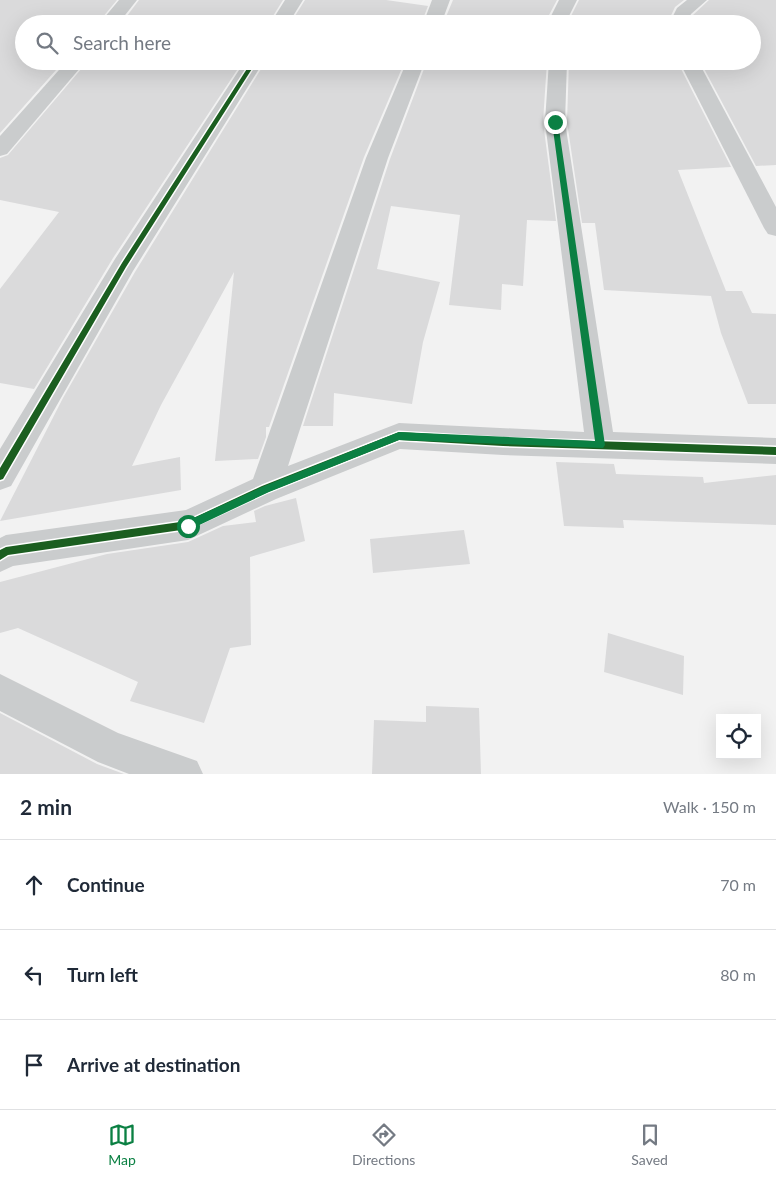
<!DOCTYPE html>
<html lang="en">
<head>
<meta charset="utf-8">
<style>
	body { margin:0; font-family:Lato,sans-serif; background:#f6f6f7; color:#1f2937 }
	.controls { position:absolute; right:15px; bottom:15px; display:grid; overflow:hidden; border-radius:0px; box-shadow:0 5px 20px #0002 }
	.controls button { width:45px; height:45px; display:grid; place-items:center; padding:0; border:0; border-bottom:1px solid #e0e1e3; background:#fff; color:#1f2937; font:25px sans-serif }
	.stop { position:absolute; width:15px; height:15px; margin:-11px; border:4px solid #0b8043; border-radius:50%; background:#fff }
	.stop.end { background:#0b8043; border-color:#fff; box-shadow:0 1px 5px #0008 }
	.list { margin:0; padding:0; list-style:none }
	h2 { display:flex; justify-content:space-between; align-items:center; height:65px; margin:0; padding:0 20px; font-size:21px }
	h2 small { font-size:16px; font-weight:400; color:#747a83 }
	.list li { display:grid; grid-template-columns:32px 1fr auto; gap:15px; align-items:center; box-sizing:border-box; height:90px; padding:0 20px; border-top:1px solid #e0e1e3 }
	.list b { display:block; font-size:19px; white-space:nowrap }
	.list em { font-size:16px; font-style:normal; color:#747a83 }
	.icon { flex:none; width:28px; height:28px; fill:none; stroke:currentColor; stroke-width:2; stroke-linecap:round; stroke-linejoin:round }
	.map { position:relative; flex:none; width:776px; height:774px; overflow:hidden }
	.search { position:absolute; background:#fff; box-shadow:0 5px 20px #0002; left:15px; right:15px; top:15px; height:55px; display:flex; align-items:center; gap:12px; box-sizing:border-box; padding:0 18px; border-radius:28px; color:#747a83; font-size:19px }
	.sheet { height:335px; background:#fff }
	nav { display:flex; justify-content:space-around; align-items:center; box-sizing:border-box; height:70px; border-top:1px solid #e0e1e3; background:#fff; font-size:14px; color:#747a83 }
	nav a { display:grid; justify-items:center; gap:2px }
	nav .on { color:#0b8043 }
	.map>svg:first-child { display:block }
	.building { fill:#dadadb }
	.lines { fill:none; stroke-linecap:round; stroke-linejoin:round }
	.minor { fill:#cacccd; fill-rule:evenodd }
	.cycleway-casing { stroke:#fff; stroke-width:3 }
	.cycleway { fill:#1b5e20; fill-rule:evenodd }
	.route { fill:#0b8043 }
</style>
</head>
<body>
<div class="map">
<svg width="776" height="774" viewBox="0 0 776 774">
	<rect width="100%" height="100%" fill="#f2f2f2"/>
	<g class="building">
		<path d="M0 0H117L97 24H24V61H64L0 133Z"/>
		<path d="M139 0H283L268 24H121Z"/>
		<path d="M305 0H386L428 6 421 24H290Z"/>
		<path d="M453 0H557L549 15V24H443Z"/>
		<path d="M579 0H684L675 7 667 24H571V16Z"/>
		<path d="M709 0H776V165L756 166 700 61H752V24H689L693 15Z"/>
		<path d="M88 61H243L113 258 34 389 0 383V289L59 212 0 200V158L8 155Z"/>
		<path d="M266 61H405L364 157 269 427H266V437L258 459 215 461 234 272 161 405 132 466 180 457 181 490 0 521 63 398 135 272Z"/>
		<path d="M427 61H547L543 122 556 221 527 220 523 286 502 284 501 310 449 305 460 215 391 206 377 269 440 282 423 342 412 404 334 393 333 426H303L390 159Z"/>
		<path d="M569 61H677L731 167 678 170 726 291H742L752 313 776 314V404H748L721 333 711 296 604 290 595 223H582L567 122Z"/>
		<path d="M556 462 614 464 616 474 703 477 704 483 776 475V525L623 520 624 528 564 526Z"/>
		<path d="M296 498 305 541 250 557 251 645 230 648 204 723 130 701 138 682 18 628 0 633V582L107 554 188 542 223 526 256 522 254 511 265 506Z"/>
		<path d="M464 530 470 564 373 573 370 539Z"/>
		<path d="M608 633 684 656 683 695 604 672Z"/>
		<path d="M426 706 479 708 481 774H372L374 720 426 722Z"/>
		<path d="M0 713 97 764 124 774H0Z"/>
	</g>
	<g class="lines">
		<g class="minor">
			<path d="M119 0H137L118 24H99Z"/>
			<path d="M285 0H303L288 24H270Z"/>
			<path d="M432 0H450L441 24H423Z"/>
			<path d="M559 0H577L569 16V24H551V16Z"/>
			<path d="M687 0H707L691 14 687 24H669L677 8Z"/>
			<path d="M67 61H86L7 154 0 156V136Z"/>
			<path d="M245 61H264L133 271 11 486 0 490V449L115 259Z"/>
			<path d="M407 61H425L388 158 288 466 399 423 584 432 545 122 549 61H567L565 122 613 432 776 438V464L503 455 400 449 276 499 188 540 13 566 0 572V538L6 535 186 510 253 479 366 158Z"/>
			<path d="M679 61H698L776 207V236L768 234 764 228Z"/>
			<path d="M0 674 118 733 197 761 203 774H129L98 762 0 711Z"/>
		</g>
		<defs>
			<g id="cycleway">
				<path d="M252 61H257L126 267 3 479 0 480V468L122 263Z"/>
				<path d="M399 432 503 438 776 447V455L503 446 399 440 268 492 188 529 8 555 0 560V550L6 547 187 521 262 486Z"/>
			</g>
		</defs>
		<use href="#cycleway" class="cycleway-casing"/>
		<use href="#cycleway" class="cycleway"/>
	</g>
	<path class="route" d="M555 120 558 122 605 445 603 448 399 440 269 492 191 529H185V522L262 487 399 432 595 441 552 122Z"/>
</svg>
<div class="controls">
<button><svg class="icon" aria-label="locate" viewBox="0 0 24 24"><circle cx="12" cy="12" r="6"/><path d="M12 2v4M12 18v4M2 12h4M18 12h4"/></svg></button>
</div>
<div class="stop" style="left:188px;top:526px"></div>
<div class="stop end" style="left:555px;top:122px"></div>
<div class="search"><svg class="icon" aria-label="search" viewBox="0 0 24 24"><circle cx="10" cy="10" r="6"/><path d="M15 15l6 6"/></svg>Search here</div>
</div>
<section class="sheet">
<h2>2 min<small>Walk · 150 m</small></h2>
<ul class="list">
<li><svg class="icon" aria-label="ahead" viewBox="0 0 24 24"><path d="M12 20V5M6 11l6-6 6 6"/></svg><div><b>Continue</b></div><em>70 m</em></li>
<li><svg class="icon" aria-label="left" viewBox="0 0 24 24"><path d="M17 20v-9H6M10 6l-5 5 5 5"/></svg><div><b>Turn left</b></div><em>80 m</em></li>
<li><svg class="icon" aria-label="arrive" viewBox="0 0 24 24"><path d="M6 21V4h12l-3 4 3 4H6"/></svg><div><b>Arrive at destination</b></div></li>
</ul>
</section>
<nav>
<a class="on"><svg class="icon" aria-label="map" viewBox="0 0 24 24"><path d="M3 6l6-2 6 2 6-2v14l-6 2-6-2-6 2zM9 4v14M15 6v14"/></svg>Map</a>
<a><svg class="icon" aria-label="directions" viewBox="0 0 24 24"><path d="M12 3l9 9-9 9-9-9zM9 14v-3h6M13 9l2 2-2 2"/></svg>Directions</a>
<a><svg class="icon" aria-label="saved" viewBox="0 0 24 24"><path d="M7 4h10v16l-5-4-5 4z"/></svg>Saved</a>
</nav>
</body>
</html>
